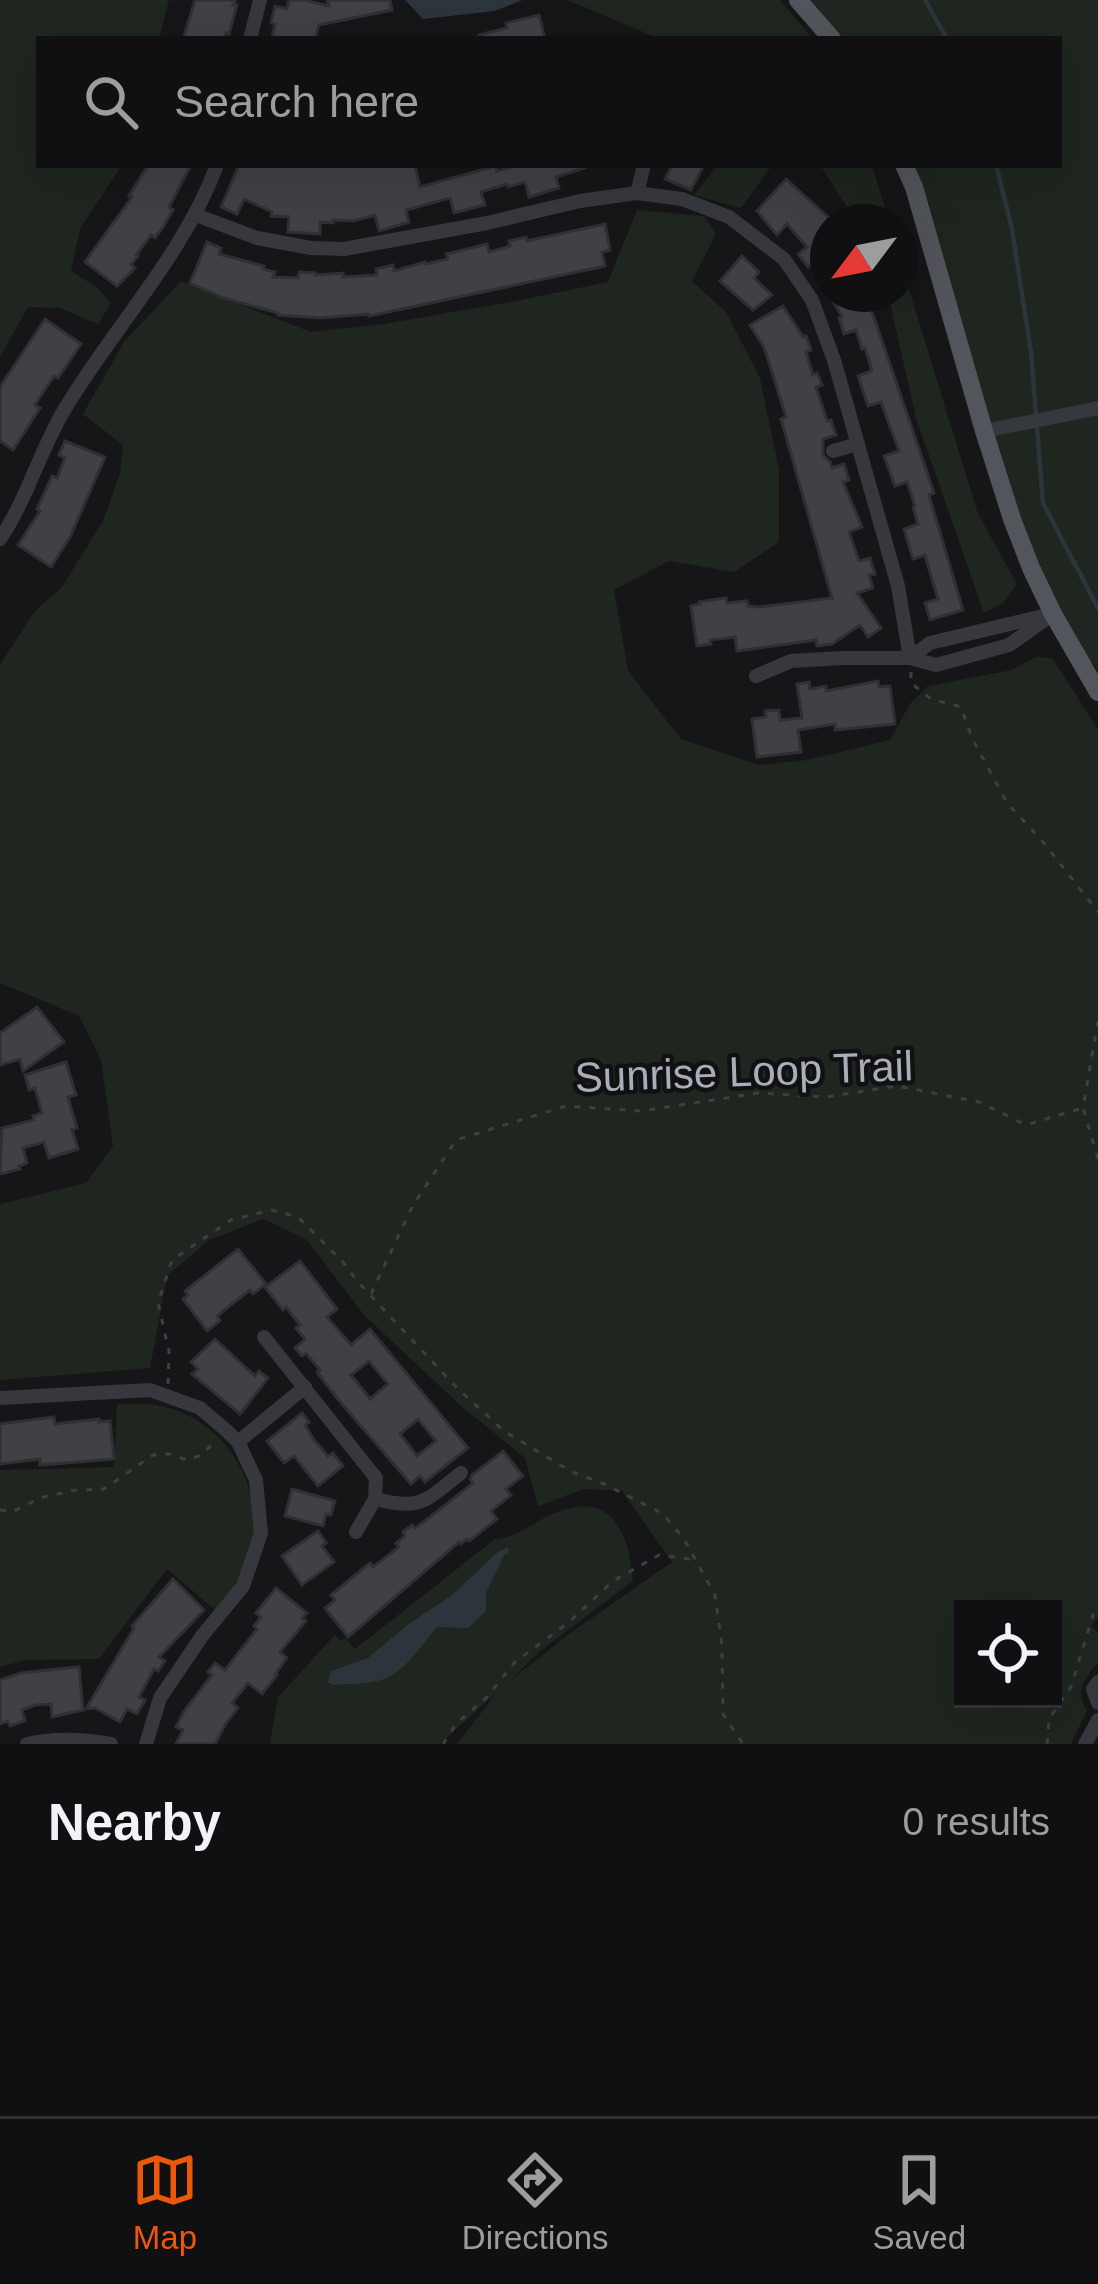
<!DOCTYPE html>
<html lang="en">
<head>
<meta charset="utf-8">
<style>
	body { margin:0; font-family:Arial,sans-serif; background:#1e1e20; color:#f1f3f6 }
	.controls { position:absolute; right:36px; bottom:36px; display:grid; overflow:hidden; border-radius:0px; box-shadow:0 12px 48px #0002 }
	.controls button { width:108px; height:108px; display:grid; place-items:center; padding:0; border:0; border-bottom:3px solid #303032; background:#101012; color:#f1f3f6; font:60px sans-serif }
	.compass { position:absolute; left:810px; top:204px; width:108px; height:108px; border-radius:50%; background:#101012; box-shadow:0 12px 48px #0002; rotate:238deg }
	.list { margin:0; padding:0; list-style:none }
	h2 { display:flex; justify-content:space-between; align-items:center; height:156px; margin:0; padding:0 48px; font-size:51px }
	h2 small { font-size:39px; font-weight:400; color:#9c9d9f }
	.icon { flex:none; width:66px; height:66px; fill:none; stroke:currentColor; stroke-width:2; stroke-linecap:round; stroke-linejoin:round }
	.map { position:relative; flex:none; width:1098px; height:1744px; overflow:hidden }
	.search { position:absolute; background:#101012; box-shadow:0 12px 48px #0002; left:36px; right:36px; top:36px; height:132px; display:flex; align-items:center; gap:30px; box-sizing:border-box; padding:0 42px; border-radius:0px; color:#9c9d9f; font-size:45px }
	.sheet { height:372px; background:#101012 }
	nav { display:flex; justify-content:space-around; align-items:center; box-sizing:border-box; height:168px; border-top:3px solid #303032; background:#101012; font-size:33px; color:#9c9d9f }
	nav a { display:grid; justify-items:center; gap:6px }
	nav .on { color:#ea580c }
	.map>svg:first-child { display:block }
	.green { fill:#1e261f; fill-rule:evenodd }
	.water { fill:#2c353c }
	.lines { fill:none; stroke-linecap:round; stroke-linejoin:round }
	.stream { stroke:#2c353c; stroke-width:4.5 }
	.building { fill:#404145; stroke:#303034; stroke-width:3; fill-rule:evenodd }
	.path { stroke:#3d3f44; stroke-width:3; stroke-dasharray:6 9; stroke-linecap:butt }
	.minor { stroke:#37383d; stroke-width:14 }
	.major { stroke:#53555c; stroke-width:18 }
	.labels { text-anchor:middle; stroke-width:9; stroke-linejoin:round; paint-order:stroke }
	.street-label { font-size:42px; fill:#a8adb8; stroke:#111113 }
</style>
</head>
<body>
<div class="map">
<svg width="1098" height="1744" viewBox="0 0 1098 1744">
	<rect width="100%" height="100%" fill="#161618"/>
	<g class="green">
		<path d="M0 0H169L159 39H39V165H122L80 229 71 271 97 287 111 303 98 324 60 308 28 307 0 357Z"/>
		<path d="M567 0H780L813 39H660Z"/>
		<path d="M798 0H1098V670L1092 662 1083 667 1012 519 897 165H1059V39H832Z"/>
		<path d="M718 165H772L741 208 694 195Z"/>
		<path d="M820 165H872L889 222H857Z"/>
		<path d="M637 210 704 216 716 234 692 281 726 312 760 378 779 470V542L734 572 669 561 614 590 628 671 681 739 758 765 807 760 890 740 910 704 928 686 1012 670 1036 657 1052 658 1098 729V1617L1091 1626 1098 1632V1663C1084 1678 1075 1691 1087 1711L1071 1744H457L498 1691 440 1744H270L278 1697 335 1635 341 1641 345 1638 355 1649 495 1539C519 1537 536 1520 557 1512 614 1491 629 1535 633 1581L539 1652 511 1680 569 1634 672 1562 622 1491 584 1489 538 1506 525 1458 461 1406 364 1315 307 1240 264 1219 209 1240 167 1276 150 1368 0 1380V1204L86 1183 113 1146 101 1060 79 1016 0 983V665L34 612 62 587 103 521 120 473 123 445 83 414 124 342 181 281 311 332 384 324 511 302 608 282ZM963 1609H1053V1699H963Z"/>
		<path d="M900 260 978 514 1017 584 1003 603 984 613 916 418 888 294H900Z"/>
		<path d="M117 1404C129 1404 143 1403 155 1405 227 1415 273 1496 247 1563 240 1581 227 1595 215 1610L167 1569 99 1659 26 1660 0 1667V1470L114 1467Z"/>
	</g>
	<g class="water">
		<path d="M405 0H522L495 11 423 19Z"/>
		<path d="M508 1547 509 1552 504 1555 486 1593V1611L468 1628 437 1627C422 1644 404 1674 381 1680 369 1684 347 1684 333 1685L328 1682 331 1671 368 1658 406 1626 452 1595 498 1552Z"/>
	</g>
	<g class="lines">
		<g class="stream">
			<path d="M925 0 947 39"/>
			<path d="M996 165 1012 229 1031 352 1043 503 1098 608"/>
		</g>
	</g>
	<g class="building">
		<path d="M195 0H235L233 5H237L229 34 226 33 224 39H183Z"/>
		<path d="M289 0H304L329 6 327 0H390L392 10 319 25 315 39 272 37 275 24 271 23 275 6 287 9Z"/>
		<path d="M539 15 545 39H479V35L507 28 506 23Z"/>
		<path d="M148 165H191L169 207 173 210 163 227 155 238 151 235 136 255 138 256 131 265 135 268 117 286 85 262 132 197 129 196Z"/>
		<path d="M239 165H415L420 187 496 166 497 171 518 165H585V168L556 177 559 188 529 197 525 182 508 187 507 184 481 192 485 205 454 213 450 198 406 210 409 222 379 231 375 215 354 221 333 220V223L320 222V234L288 232 289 217 271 216 272 212 244 199 237 214 221 207Z"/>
		<path d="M672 165H704L691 190 665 179Z"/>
		<path d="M786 179 828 217V284L812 264 808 267 798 254 807 247 787 224 777 235 757 211Z"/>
		<path d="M605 224 610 250 602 252 605 266 369 316 368 314 321 318 278 315V313L224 298 190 283 207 242 221 248 219 254 264 266 263 269 275 272 273 277 298 278 299 272 315 273V275L343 273V277L377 275 376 269 393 265 394 271 425 262 426 264 448 259 446 254 487 244 489 252 510 246 509 241 526 237 527 241Z"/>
		<path d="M742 256 759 272 754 278 772 295 753 310 720 281Z"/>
		<path d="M829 294H866L934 493 929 495 963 610 930 620 925 603 938 599 925 555 913 559 904 529 918 524 913 507 915 506 907 482 895 486 884 456 899 451 881 402 868 406 858 376 872 371 865 348 862 349 856 330 844 334 839 318 842 317Z"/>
		<path d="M783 306 803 337 806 336 811 350 806 352 813 375 817 373 822 385 816 387 827 421 831 420 836 435 823 439V455L830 462 832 468 844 464 849 480 843 482 862 527 849 532 859 561 870 558 875 574 869 575 873 588 857 593 881 628 868 637 860 625 832 644 817 646 816 640 737 651 735 637 710 640 711 644 697 646 691 606 700 604 699 602 726 598 727 603 747 601 748 606 760 607 832 598 781 419 786 417 764 347 750 325Z"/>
		<path d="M45 319 81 344 58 378 54 376 42 394 35 405 40 408 13 450 0 441V387Z"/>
		<path d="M65 441 105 457 70 537 51 567 18 545 40 511 37 509 52 476 57 478 65 458 59 455Z"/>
		<path d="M878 681 879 687 890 686 895 724 835 730V724L798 730 801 752 757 757 752 719 766 717 765 711 779 710 780 720 802 718 797 684 809 682 810 689 826 686V691Z"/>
		<path d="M37 1007 64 1042 23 1071 20 1059 0 1065V1033Z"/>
		<path d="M66 1062 76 1095 68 1097 77 1128 72 1130 78 1149 49 1158 44 1142 23 1148 27 1163 19 1166 20 1169 0 1174 2 1128 34 1120 33 1116 42 1113 35 1088 29 1090 25 1075Z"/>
		<path d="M238 1249 266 1284 253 1294 250 1290 232 1304 217 1316 220 1321 207 1331 183 1299 188 1295 185 1291Z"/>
		<path d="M300 1261 337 1309 327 1317 351 1345 370 1329 468 1448 425 1482 420 1476 411 1484 336 1397 317 1372 320 1370 306 1353 302 1356 295 1348 305 1339 296 1328 300 1325 286 1307 283 1310 265 1287ZM369 1361 388 1384 370 1399 351 1375ZM418 1419 436 1441 417 1456 400 1434Z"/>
		<path d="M215 1339 255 1376 259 1371 268 1378 240 1414 192 1374 198 1369 191 1362Z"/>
		<path d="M302 1413 309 1422 305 1425 314 1440 328 1456 333 1453 343 1466 318 1486 294 1456 284 1463 267 1441Z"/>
		<path d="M54 1417 55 1424 99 1419V1422L110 1421 114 1459 40 1465V1459L0 1464V1424Z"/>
		<path d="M503 1451 523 1476 506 1489 511 1495 491 1511 497 1519 469 1541 467 1539 461 1544 459 1542 348 1637 325 1608 335 1600 331 1595 370 1563 373 1567 399 1547 396 1543 405 1536 403 1532 412 1525 415 1528 425 1521 473 1483 470 1479 472 1475Z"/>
		<path d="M292 1489 335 1501 331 1515 326 1514 323 1526 285 1516Z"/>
		<path d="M318 1531 326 1543 322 1546 334 1562 302 1585 282 1556Z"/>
		<path d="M173 1579 204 1610 159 1657 165 1661 158 1671 154 1669 139 1697 145 1700 137 1714 127 1709 120 1722 95 1708 86 1709 134 1628 132 1626Z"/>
		<path d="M276 1588 307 1613 302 1618 306 1621 280 1652 287 1658 275 1674 277 1675 262 1694 248 1683 232 1703 238 1708 226 1723 215 1744H176L183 1730 176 1727 184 1711 212 1675 208 1672 215 1663 225 1670 257 1629 254 1626 261 1617 256 1613Z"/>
		<path d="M79 1667 83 1710 52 1717 51 1704 35 1705 22 1710 25 1721 10 1726 8 1721 0 1724V1680L21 1673Z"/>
	</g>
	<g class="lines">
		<g class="path">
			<path d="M911 672V683L931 699 961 707 972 738 1007 803 1044 843 1098 912"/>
			<path d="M1098 1021 1083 1108 1098 1159"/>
			<path d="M371 1294 412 1207 456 1140 566 1106 642 1111 758 1093 825 1097 897 1086 979 1102 1026 1125 1083 1108"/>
			<path d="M168 1384 169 1351 158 1303 172 1260 231 1220 271 1210 298 1217 342 1261 357 1281 457 1388 504 1431 572 1472 602 1483 662 1513 684 1539 715 1595 722 1645 723 1714 743 1744"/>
			<path d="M0 1510 14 1511 40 1498 76 1490 104 1489 153 1455 169 1454 187 1460 201 1455 216 1441"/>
			<path d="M443 1744 456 1724 486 1698 515 1662 568 1623 613 1581 659 1555 696 1560"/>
			<path d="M1047 1744 1049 1719 1071 1687 1094 1612 1098 1608"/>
		</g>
		<g class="minor">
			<path d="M250 39 260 0"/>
			<path d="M637 193 644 165"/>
			<path d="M196 215 257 238 311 248 344 249 487 223 580 201 637 193 682 199 729 217 784 259 812 300 834 360 898 586 910 658"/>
			<path d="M984 431 1098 408"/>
			<path d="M833 451 858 444"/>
			<path d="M0 539C28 498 40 449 66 407 115 326 184 254 217 165"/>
			<path d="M910 658 930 643 1047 615"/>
			<path d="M756 676 791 661 842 658H910L936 665 1009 645 1053 614"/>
			<path d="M264 1337 376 1478 375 1499 356 1532"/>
			<path d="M0 1398 150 1390 200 1408 227 1431 238 1442 256 1480 261 1533 243 1586 202 1636 160 1698 146 1744"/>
			<path d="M238 1442 305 1387"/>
			<path d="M375 1499C422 1511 425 1501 461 1473"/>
			<path d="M1098 1682 1093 1689 1098 1703"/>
			<path d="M27 1744C56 1737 83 1739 111 1744"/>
			<path d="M1085 1744 1098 1720"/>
		</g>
		<g class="major">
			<path d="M798 0 832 39"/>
			<path d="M904 165 914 187 984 431 1012 519 1031 568 1053 614 1098 692"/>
		</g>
	</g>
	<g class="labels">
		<g class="street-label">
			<text transform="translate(744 1071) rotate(-2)" y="15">Sunrise Loop Trail</text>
		</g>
	</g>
</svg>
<div class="controls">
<button><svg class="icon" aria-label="locate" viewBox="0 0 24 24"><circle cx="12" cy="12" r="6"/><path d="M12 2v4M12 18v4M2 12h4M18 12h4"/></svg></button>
</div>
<svg class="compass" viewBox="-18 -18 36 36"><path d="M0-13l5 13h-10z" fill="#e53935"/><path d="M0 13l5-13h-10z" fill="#9c9d9f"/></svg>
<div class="search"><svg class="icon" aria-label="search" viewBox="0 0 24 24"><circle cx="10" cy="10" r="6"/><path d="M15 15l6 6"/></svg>Search here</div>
</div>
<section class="sheet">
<h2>Nearby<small>0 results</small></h2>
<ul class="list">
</ul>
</section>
<nav>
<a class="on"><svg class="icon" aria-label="map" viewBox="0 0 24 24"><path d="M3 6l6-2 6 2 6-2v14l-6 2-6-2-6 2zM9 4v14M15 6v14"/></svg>Map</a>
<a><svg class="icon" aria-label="directions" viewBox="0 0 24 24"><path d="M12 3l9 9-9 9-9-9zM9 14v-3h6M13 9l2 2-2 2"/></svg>Directions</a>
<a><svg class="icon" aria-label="saved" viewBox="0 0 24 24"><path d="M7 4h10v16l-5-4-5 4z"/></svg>Saved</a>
</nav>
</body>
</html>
